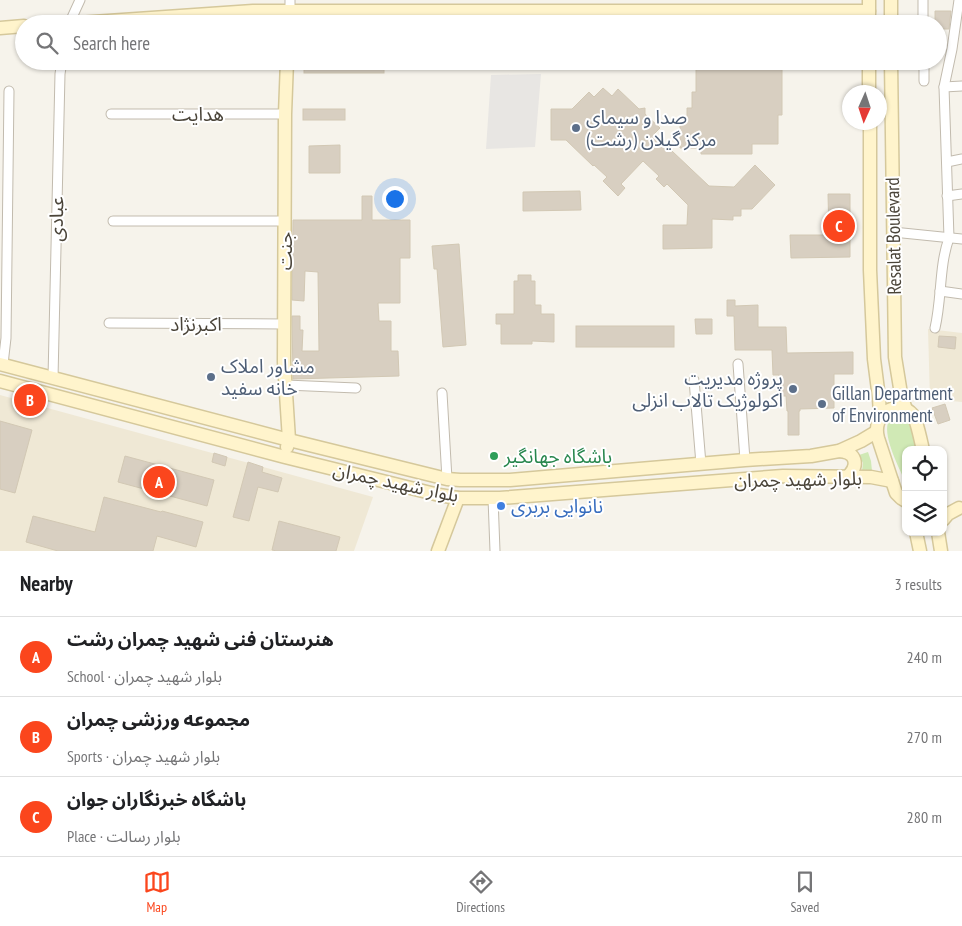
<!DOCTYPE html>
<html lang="en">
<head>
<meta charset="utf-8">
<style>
	body { margin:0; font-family:"PT Sans Narrow","Noto Sans Arabic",sans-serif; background:#f6f6f6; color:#202124 }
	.controls { position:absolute; right:15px; bottom:15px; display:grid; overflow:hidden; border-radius:10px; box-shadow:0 1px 4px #0004 }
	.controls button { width:45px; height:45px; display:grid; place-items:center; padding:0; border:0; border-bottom:1px solid #e0e0e0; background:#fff; color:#202124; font:25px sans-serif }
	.compass { position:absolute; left:842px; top:85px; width:45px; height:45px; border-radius:50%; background:#fff; box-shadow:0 1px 4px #0004; rotate:183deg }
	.you { position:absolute; left:394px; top:198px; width:18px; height:18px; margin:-12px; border:4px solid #fff; border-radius:50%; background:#1a73e8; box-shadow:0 0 0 8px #1a73e833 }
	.badge { display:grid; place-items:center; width:32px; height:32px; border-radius:50%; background:#fb461d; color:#fff; font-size:16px; font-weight:700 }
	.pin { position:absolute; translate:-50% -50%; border:2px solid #fff; box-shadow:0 1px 5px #0006 }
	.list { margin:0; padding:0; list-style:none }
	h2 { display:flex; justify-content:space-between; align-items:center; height:65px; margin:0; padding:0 20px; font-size:21px }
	h2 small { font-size:16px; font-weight:400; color:#757577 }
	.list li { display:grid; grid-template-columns:32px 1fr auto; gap:15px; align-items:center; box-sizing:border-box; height:80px; padding:0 20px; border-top:1px solid #e0e0e0 }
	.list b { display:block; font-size:19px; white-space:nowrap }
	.list p { margin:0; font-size:16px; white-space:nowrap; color:#757577 }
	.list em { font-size:16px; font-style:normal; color:#757577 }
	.icon { flex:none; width:28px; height:28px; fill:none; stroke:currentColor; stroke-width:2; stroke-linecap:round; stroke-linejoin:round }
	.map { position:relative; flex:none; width:962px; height:551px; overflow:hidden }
	.search { position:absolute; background:#fff; box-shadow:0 1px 4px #0004; left:15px; right:15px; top:15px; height:55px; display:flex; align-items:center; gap:12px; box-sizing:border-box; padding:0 18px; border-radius:28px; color:#757577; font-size:19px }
	.sheet { height:305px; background:#fff }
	nav { display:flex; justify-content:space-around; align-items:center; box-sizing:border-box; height:70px; border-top:1px solid #e0e0e0; background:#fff; font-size:14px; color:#757577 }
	nav a { display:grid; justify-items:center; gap:2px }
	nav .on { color:#fb461d }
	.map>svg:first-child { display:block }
	.education { fill:#efe8d5 }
	.green { fill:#d0e9b5 }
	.parking { fill:#e8e6e3 }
	.building { fill:#d8cfc1; stroke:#d2c8b4 }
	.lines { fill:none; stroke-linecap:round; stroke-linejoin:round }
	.street-casing { stroke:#c2bbae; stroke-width:11 }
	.secondary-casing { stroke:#d5c89b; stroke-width:15 }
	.street { stroke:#fff; stroke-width:9 }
	.secondary { stroke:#fff4cc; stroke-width:12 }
	.service-dot { fill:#5c6f8a; stroke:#fff; stroke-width:2 }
	.leisure-dot { fill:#2e9e5b; stroke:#fff; stroke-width:2 }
	.shop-dot { fill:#3f7fe0; stroke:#fff; stroke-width:2 }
	.labels { text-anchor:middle; stroke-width:4; stroke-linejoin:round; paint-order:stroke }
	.street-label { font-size:19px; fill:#4a4439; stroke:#fff }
	.service-label { font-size:19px; fill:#4e5e75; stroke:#fff; text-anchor:start }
	.leisure-label { font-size:19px; fill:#27864d; stroke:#fff; text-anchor:start }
	.shop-label { font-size:19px; fill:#366cbe; stroke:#fff; text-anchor:start }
</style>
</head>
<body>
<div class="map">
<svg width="962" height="551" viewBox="0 0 962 551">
	<rect width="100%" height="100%" fill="#f6f3eb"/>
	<g class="education">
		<path d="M928 329 962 333V402L930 399Z"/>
		<path d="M0 395 373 497 354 551H0Z"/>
	</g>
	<g class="green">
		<path d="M896 415C914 414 914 436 917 450H906V483C900 470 883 437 888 423 889 419 892 417 896 415Z"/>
		<path d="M868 452 871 461 872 471H862L863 463 859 455Z"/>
	</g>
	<path class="parking" d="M541 74 535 147 486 149 491 75Z"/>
	<g class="building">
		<path d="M935 11H951L949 29H938V24H935Z"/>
		<rect x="304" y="61" width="80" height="12"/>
		<path d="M704 61H782V115H778V144H752V154H701V148H680V123H687V108H692V92H696V65H704Z"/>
		<path d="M603 88 612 96 618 89 639 109 645 108V114L660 128 654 134 709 186 734 187 755 165 775 185 752 209H741V216H733V220L712 219V248L663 249V225H687L688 205 667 184 664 187 656 179 659 176 643 161 621 184 625 188 618 196 603 181 607 177 594 165 593 166 566 140H551V109H572L589 92 594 97Z"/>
		<rect x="303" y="109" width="42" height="11"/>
		<path d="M340 145V173H309V146Z"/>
		<path d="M580 191 581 210 523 211V192Z"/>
		<path d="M828 194H850V257L791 258 790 235H829Z"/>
		<path d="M362 196H372V220H410V258H400V303H378L379 321H391V351H398L399 376 293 379 292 316H300V330H303L302 351H319L318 272 305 271 304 301 292 300 293 220H362Z"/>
		<path d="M459 244 466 345 443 347 437 269H434L432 246Z"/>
		<path d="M518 275H531V281H535V305H541V314H554V342L532 341V344H501V324H496V314H514V281H518Z"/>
		<path d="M727 300H735V306L758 305V327H786L787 353 853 352V374H834V408L800 409V411H799V435H788V411H787L786 396H779V375H773L772 350H735L734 316H727Z"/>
		<path d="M695 319H712V334H696Z"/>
		<rect x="576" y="326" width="98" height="21"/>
		<path d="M939 336 956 337 955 349 938 347Z"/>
		<path d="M945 404 950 420 938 424 932 408Z"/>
		<path d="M0 421 32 430 15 493 0 489Z"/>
		<path d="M214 453 227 457 225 466 212 462Z"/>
		<path d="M125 456 214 480 207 506 118 482Z"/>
		<path d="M248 462 263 467 262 472 282 478 278 492 258 487 249 521 233 517Z"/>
		<path d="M104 497 161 512 162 511 203 522 196 547 157 536 153 551H58L26 542 33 516 95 532Z"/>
		<path d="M279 521 340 537 336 551H277L272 550Z"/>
	</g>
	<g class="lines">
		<defs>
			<g id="street">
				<path d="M923 0V24"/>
				<path d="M290 12V0"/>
				<path d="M69 24 80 0"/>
				<path d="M924 61V81"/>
				<path d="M944 87 962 86"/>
				<path d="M111 114H285"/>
				<path d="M947 162 962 159"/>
				<path d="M947 196 962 194"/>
				<path d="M113 221H285"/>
				<path d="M893 232 962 239"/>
				<path d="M940 291 962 294"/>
				<path d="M109 323 284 324"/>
				<path d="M935 328C942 298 939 266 949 238L944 87 952 49 959 0"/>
				<path d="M3 364 6 338 9 91"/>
				<path d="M738 364 745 460"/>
				<path d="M53 378 60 74 62 61"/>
				<path d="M694 380 701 464"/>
				<path d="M286 385 356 388"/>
				<path d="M442 393 447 479"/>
				<path d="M493 498 495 551"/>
			</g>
			<g id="secondary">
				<path d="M869 0V24"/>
				<path d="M891 0V24"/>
				<path d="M64 24 253 11H869"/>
				<path d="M0 28 24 26"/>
				<path d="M869 61V92"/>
				<path d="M891 61 895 357 901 394 906 410"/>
				<path d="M870 122V270L874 359 879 398 880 416"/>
				<path d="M0 364 289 440 447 479 460 480H510L745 460 811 456 839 451 861 441 876 432"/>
				<path d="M0 381 285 457 439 495 458 498H500L783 476 871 477 892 481"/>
				<path d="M287 447 289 440 284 362 285 114 287 61"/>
				<path d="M839 451C856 452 860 465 847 477"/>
				<path d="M906 501 901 498 896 493 878 438C871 413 899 398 913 415 917 421 921 442 923 450"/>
				<path d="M943 520 948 514 959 508"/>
				<path d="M916 532 920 551"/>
				<path d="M938 532 941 551"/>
				<path d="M438 551 458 498"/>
			</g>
		</defs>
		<use href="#street" class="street-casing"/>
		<use href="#secondary" class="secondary-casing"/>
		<use href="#street" class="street"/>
		<use href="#secondary" class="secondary"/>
	</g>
	<g class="service-dot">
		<circle cx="576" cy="128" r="5"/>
		<circle cx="211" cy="377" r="5"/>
		<circle cx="793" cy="389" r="5"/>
		<circle cx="822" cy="404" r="5"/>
	</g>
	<circle class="leisure-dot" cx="494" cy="456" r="5"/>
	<circle class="shop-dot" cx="501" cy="506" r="5"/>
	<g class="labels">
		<g class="street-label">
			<text x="198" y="121">هدایت</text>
			<text transform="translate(56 219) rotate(-89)" y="7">عبادی</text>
			<text transform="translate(893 236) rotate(-91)" y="7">Resalat Boulevard</text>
			<text transform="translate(285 251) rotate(-90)" y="7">جنت</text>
			<text x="196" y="331">اکبرنژاد</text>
			<text transform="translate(798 479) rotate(-1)" y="7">بلوار شهید چمران</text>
			<text transform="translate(396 482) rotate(12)" y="7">بلوار شهید چمران</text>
		</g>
		<g class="service-label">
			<text x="586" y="124">صدا و سیمای<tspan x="586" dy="22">مرکز گیلان (رشت)</tspan></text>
			<text x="221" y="373">مشاور املاک<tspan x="221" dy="22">خانه سفید</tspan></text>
			<text x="783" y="385" text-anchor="end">پروژه مدیریت<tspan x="783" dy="22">اکولوژیک تالاب انزلی</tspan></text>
			<text x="832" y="400">Gillan Department<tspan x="832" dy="22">of Environment</tspan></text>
		</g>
		<g class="leisure-label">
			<text x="504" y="463">باشگاه جهانگیر</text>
		</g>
		<g class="shop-label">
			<text x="511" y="513">نانوایی بربری</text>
		</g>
	</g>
</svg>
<div class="controls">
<button><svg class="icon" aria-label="locate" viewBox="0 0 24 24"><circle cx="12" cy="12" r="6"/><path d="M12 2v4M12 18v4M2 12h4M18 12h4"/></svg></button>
<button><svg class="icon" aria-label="layers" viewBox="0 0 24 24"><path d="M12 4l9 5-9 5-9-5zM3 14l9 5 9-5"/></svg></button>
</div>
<svg class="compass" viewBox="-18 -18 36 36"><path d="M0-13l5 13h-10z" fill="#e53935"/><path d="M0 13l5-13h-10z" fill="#757577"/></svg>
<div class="you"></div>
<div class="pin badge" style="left:159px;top:482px">A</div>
<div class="pin badge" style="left:30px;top:400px">B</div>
<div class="pin badge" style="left:839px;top:226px">C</div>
<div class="search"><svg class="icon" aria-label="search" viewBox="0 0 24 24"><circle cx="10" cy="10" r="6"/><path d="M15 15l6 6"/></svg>Search here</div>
</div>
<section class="sheet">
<h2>Nearby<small>3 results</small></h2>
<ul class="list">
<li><span class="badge">A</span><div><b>هنرستان فنی شهید چمران رشت</b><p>School · بلوار شهید چمران</p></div><em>240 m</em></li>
<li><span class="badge">B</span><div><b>مجموعه ورزشی چمران</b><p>Sports · بلوار شهید چمران</p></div><em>270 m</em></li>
<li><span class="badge">C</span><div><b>باشگاه خبرنگاران جوان</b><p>Place · بلوار رسالت</p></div><em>280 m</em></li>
</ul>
</section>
<nav>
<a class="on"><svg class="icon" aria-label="map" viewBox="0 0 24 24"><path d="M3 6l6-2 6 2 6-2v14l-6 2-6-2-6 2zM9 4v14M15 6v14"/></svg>Map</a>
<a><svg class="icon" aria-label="directions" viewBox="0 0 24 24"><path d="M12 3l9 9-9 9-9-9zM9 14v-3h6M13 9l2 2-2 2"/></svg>Directions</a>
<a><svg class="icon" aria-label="saved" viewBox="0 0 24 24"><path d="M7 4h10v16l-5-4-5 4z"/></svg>Saved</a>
</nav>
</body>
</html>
